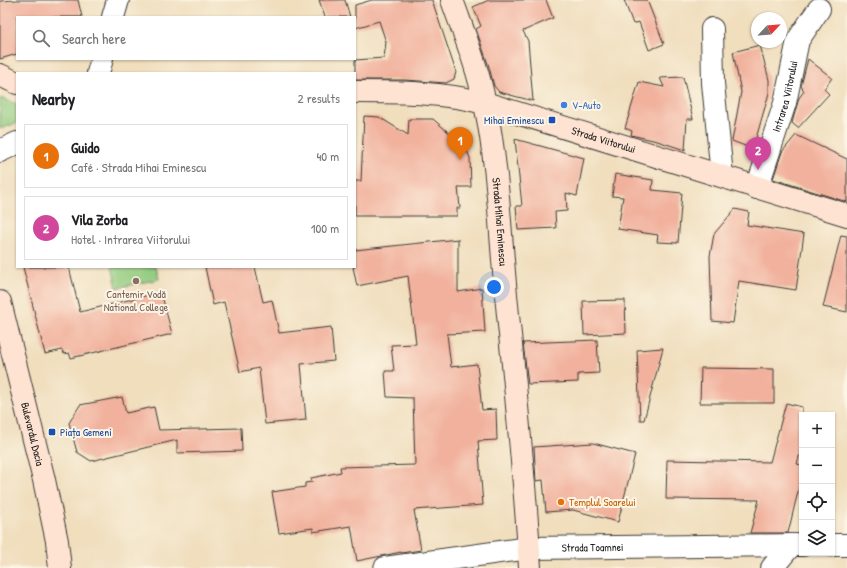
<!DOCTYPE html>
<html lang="en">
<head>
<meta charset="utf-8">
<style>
	body { margin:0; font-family:"Patrick Hand",sans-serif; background:#f2f2f2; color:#202124 }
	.controls { position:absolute; right:12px; bottom:12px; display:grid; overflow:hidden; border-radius:0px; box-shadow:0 1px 3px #0004 }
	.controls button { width:36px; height:36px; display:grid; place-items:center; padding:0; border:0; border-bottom:1px solid #e0e0e0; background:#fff; color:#202124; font:20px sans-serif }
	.compass { position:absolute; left:751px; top:12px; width:36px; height:36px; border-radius:50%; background:#fff; box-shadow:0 1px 3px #0004; rotate:64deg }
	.you { position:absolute; left:494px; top:287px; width:14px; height:14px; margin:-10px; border:3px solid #fff; border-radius:50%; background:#1a73e8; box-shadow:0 0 0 6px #1a73e833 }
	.badge { display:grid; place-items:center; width:26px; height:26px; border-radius:50%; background:#7c3aed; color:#fff; font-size:13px; font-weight:700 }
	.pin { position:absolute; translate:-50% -33px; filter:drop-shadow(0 1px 2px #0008) }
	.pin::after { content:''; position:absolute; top:21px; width:14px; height:12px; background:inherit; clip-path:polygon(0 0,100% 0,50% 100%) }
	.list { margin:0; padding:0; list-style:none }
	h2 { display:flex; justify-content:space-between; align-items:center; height:52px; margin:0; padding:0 16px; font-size:17px }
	h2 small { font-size:13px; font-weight:400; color:#757577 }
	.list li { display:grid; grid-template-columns:26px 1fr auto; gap:12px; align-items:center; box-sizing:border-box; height:64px; margin:0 8px 8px; padding:0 8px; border:1px solid #e0e0e0; border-radius:0px }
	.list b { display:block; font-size:15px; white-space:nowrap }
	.list p { margin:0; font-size:13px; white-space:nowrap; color:#757577 }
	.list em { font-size:13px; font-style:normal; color:#757577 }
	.icon { flex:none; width:22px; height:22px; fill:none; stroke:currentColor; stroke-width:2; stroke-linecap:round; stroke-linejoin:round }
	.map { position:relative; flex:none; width:847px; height:568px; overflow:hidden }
	.search { position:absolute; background:#fff; box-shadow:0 1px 3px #0004; left:16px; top:16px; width:340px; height:44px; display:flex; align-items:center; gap:10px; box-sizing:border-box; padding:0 14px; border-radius:0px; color:#757577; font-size:15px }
	.panel { position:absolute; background:#fff; box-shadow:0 1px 3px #0004; left:16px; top:72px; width:340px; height:196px; border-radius:0px }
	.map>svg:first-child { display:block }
	.green { fill:#91cb7f; stroke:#56744e }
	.building { fill:#f1b19c }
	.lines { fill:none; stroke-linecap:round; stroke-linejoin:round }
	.street-casing { stroke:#3c3934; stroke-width:24 }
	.secondary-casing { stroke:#3c3934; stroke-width:24 }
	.street { stroke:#fff; stroke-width:22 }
	.secondary { stroke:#fee3d2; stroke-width:22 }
	.shop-dot { fill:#3f7fe0; stroke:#fcf5e5; stroke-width:1.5 }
	.transit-dot { fill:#1a4fb4; stroke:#fcf5e5; stroke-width:1.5 }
	.education-dot { fill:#8d6e63; stroke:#fcf5e5; stroke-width:1.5 }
	.food-dot { fill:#e8710a; stroke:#fcf5e5; stroke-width:1.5 }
	.labels { text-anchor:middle; stroke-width:4; stroke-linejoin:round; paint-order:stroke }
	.street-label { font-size:11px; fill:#1c1c1c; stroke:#fcf5e5 }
	.shop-label { font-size:11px; fill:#366cbe; stroke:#fcf5e5; text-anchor:start }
	.transit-label { font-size:11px; fill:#164399; stroke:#fcf5e5; text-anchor:end }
	.education-label { font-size:11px; fill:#785e54; stroke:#fcf5e5 }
	.food-label { font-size:11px; fill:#c56008; stroke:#fcf5e5; text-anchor:start }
</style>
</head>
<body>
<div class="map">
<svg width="847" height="568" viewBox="0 0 847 568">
	<rect width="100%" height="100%" fill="#fcf5e5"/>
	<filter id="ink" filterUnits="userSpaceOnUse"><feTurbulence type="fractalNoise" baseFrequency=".025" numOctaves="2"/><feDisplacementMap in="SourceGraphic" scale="8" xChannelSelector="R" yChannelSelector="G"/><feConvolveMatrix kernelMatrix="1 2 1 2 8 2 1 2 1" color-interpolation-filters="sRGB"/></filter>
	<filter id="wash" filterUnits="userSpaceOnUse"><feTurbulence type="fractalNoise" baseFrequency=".012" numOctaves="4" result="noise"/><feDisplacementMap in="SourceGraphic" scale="16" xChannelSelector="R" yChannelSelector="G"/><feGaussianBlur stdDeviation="0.9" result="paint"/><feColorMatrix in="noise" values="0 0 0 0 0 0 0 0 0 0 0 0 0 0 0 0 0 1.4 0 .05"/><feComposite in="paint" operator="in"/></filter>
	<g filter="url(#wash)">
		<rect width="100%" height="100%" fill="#f0debd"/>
		<g class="green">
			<path d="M0 98 17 104V123L0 129Z"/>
			<path d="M112 267H156L159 279 117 288Z"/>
		</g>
		<g id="blocks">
			<g class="building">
				<path d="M17 0H78L82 17H17V54L0 59V1Z"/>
				<path d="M319 0H345L350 17H325Z"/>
				<path d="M372 0H432L456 72 454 79 446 83 405 80H355V60L384 58 386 42 379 21 355 28V5Z"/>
				<path d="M489 0H546L553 18 523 31 528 41 533 101 499 92 494 86 489 67 476 29 481 26 473 7Z"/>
				<path d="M624 0H647L664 44 649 50 639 22 633 24Z"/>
				<path d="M760 45 769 80V93L753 149 732 141 741 92 733 52Z"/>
				<path d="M808 59 832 78 824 89 829 94 798 128 792 123 799 98 804 91 801 86Z"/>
				<path d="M683 77 693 119H687L685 150 657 141 631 135 632 131 625 128 639 82 664 87 660 78Z"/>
				<path d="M364 116 379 117 408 135 409 119H433L461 143 467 151 470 158 471 187H458L460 208H457V216H355V181H361Z"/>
				<path d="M796 135 847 159V202L773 179 782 152Z"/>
				<path d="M515 139 584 158 577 196 566 193 567 211 555 212 556 228 518 230 516 206H522Z"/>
				<path d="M615 174 653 180 652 190 682 193 678 243 657 242 658 235 618 229 623 197 612 196Z"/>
				<path d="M735 209 749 212 747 225 804 234 796 290 739 281 733 323 712 321 710 256 714 234Z"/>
				<path d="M841 235 847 236V312L823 307Z"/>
				<path d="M458 239V292L482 288 485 332 447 334 451 367 477 364 482 410 496 409 497 440 478 441 483 505 414 510 421 550 401 553V552L357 561 351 526 313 532V528L279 533 272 492 305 487V483L312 482 311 478 341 472 340 467 415 465 413 398 387 397 385 371H394L391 345 416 344 408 276 357 286 353 267H355V250Z"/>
				<path d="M23 267H69L80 312 161 292 172 334 71 358 69 353 64 354 62 350 45 354Z"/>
				<path d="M205 267H255L263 302 272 300 279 333 331 327 334 361 301 364 306 420 265 424 259 368 240 372 224 302 213 305Z"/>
				<path d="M625 300 626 333 584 335 583 301Z"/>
				<path d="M597 340 599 373 578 374V382L528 384 523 343Z"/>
				<path d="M663 348 644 420H640L637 350Z"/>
				<path d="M701 368 774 369V403H700Z"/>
				<path d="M122 397 126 413 154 407 159 430 241 428 242 451 177 453V440L91 461 77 452 69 423 80 405Z"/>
				<path d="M786 403 802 407V445L797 464 802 465V475L788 533H750L759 500 666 499 667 460 770 462Z"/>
				<path d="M593 443 635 454 618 522 573 510 546 512 543 480 536 481 534 447Z"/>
			</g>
		</g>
	</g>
	<g filter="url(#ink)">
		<use href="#blocks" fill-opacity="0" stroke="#3c3934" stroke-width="1"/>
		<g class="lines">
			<defs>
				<g id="street">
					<path d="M113 17 118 0"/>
					<path d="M712 29 713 83 722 176"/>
					<path d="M98 73 102 59"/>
					<path d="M0 151 17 143"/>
					<path id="s1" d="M757 188 785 103 798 40 819 9"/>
					<path d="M832 545H847"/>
					<path id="s2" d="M385 568 529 548 802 545"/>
					<path d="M772 568 791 545"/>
				</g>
				<g id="secondary">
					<path id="s3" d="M452 0C464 34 478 68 485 104 499 170 500 238 507 305 516 393 525 480 530 568"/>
					<path d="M0 75 17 83"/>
					<path id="s4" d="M355 92C399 92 442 92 485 103L847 215"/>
					<path id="s5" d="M0 302 44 480 57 541 60 568"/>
				</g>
			</defs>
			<use href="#street" class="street-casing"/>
			<use href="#secondary" class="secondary-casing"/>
			<use href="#street" class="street"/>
			<use href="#secondary" class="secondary"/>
		</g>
	</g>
	<circle class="shop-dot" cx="564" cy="105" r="4"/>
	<g class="transit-dot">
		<rect x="548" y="116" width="8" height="8" rx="2"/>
		<rect x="48" y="428" width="8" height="8" rx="2"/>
	</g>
	<circle class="education-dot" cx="136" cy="281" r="4"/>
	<circle class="food-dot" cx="561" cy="502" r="4"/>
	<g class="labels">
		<g class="street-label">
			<text dy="4" stroke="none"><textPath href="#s1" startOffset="96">Intrarea Viitorului</textPath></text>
			<text dy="4" stroke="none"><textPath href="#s4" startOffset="255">Strada Viitorului</textPath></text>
			<text dy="4" stroke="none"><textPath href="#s3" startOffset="228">Strada Mihai Eminescu</textPath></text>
			<text dy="4" stroke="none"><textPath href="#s5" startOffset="136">Bulevardul Dacia</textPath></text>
			<text dy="4" stroke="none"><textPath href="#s2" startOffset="209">Strada Toamnei</textPath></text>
		</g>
		<g class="shop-label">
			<text x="572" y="109">V-Auto</text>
		</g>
		<g class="transit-label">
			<text x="544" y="124">Mihai Eminescu</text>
			<text x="60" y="436" text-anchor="start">Piața Gemeni</text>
		</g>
		<g class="education-label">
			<text x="136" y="298">Cantemir Vodă<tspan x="136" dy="13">National College</tspan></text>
		</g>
		<g class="food-label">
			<text x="569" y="506">Templul Soarelui</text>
		</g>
	</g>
</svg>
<div class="controls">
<button>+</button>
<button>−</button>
<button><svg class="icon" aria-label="locate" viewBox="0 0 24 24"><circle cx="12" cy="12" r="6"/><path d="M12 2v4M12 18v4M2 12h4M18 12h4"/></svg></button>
<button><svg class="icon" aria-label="layers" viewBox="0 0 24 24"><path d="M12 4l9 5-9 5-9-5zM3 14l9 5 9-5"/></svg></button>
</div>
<svg class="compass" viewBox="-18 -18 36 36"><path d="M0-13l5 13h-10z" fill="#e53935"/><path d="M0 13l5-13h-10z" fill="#757577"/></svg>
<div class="you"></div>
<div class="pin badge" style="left:460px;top:160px;background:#e8710a">1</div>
<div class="pin badge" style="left:758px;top:170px;background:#d1479c">2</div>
<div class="search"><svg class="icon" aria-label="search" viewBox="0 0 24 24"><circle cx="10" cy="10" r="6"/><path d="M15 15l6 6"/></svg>Search here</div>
<section class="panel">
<h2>Nearby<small>2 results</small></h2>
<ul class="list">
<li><span class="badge" style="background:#e8710a">1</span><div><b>Guido</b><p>Café · Strada Mihai Eminescu</p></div><em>40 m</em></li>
<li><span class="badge" style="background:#d1479c">2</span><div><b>Vila Zorba</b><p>Hotel · Intrarea Viitorului</p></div><em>100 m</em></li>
</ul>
</section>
</div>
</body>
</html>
